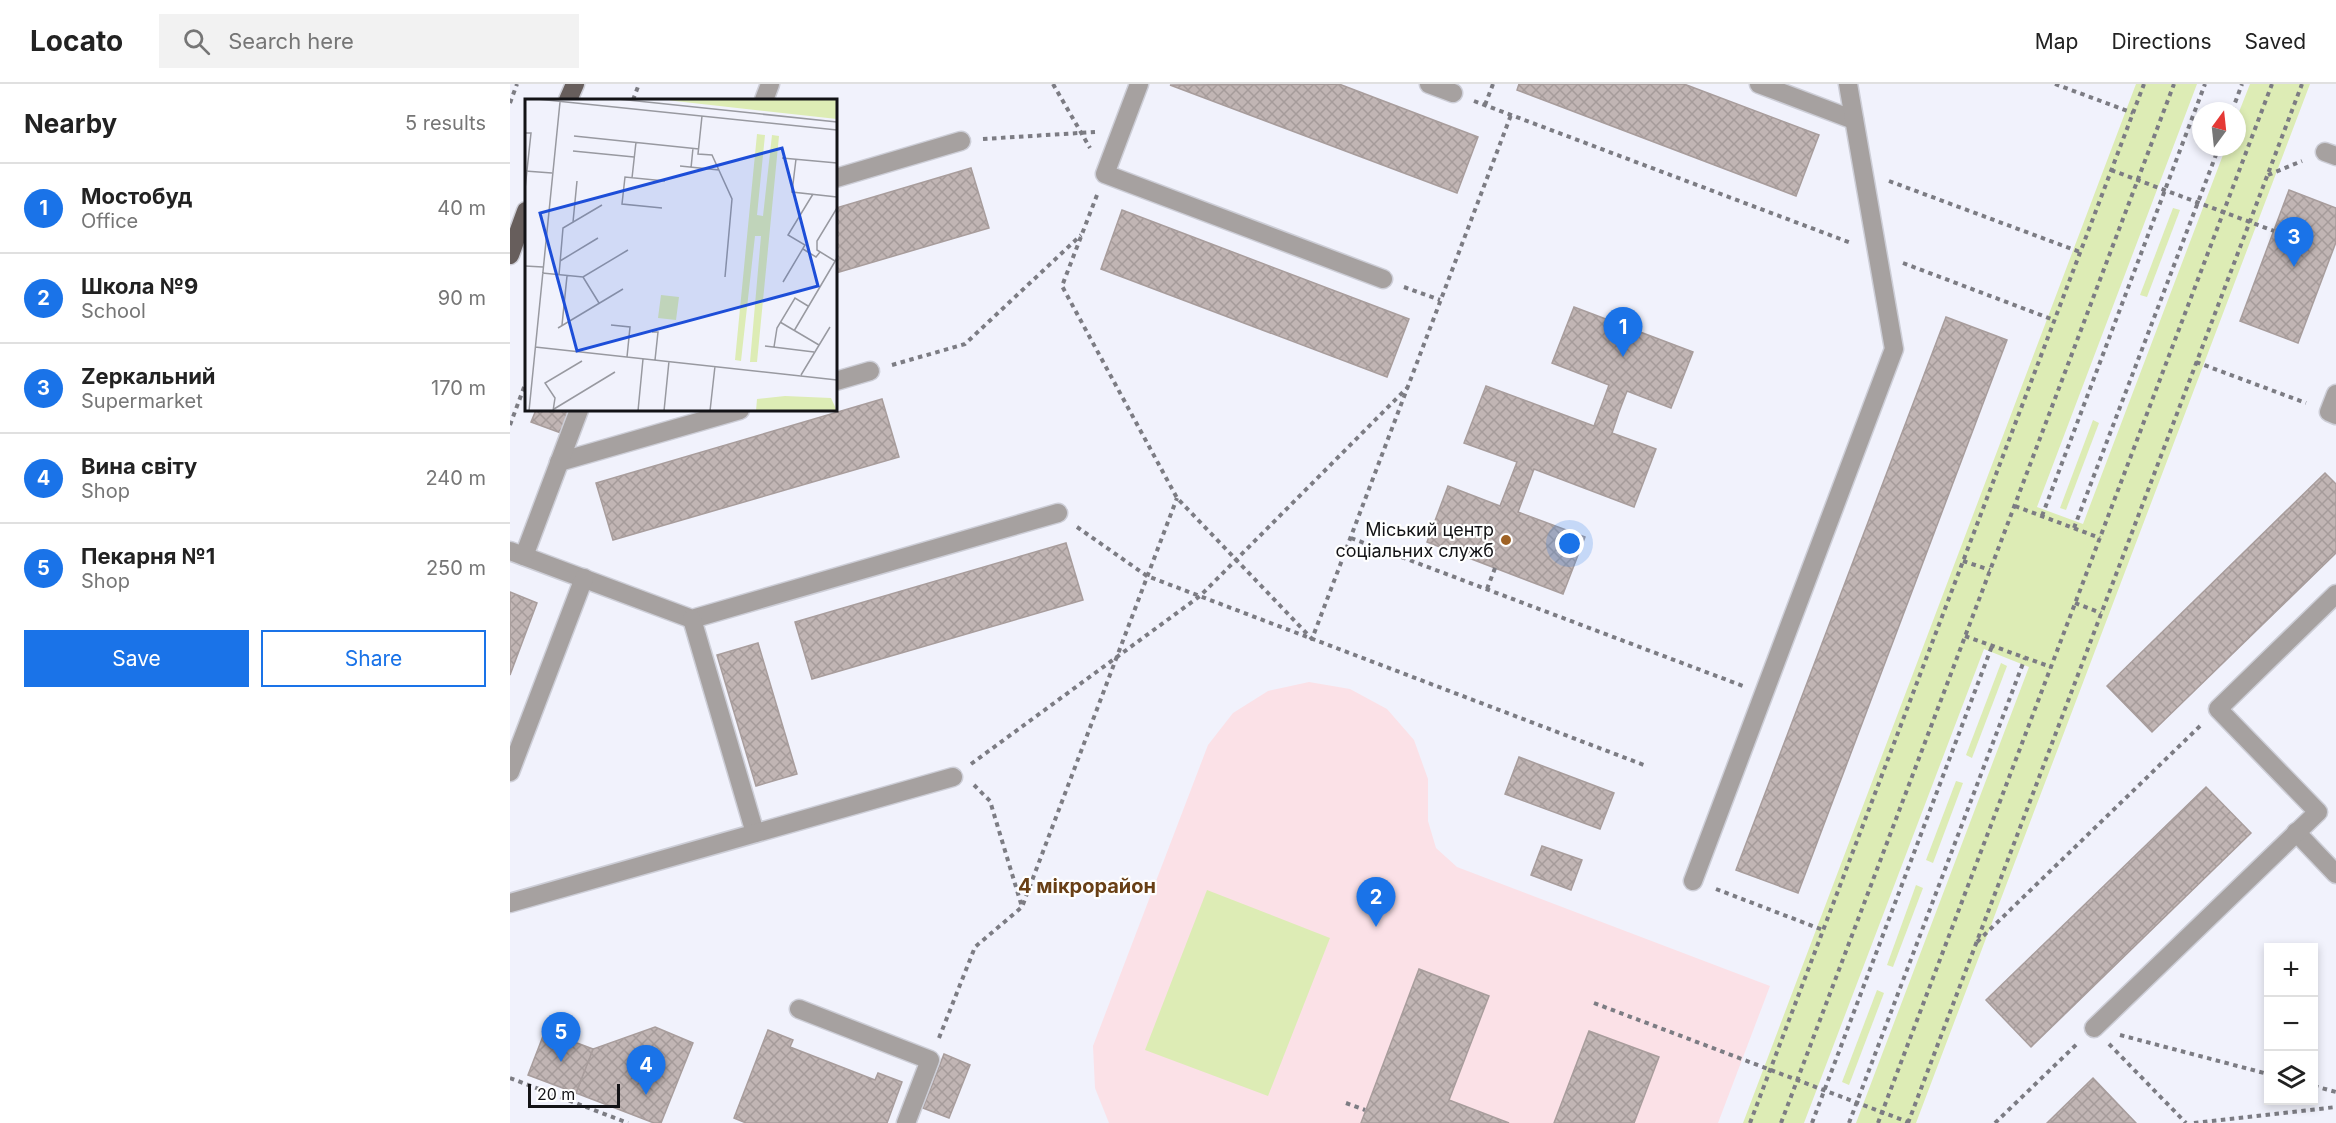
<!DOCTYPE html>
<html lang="en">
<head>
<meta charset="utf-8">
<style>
	body { margin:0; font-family:Inter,sans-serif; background:#f2f2f2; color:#222 }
	.controls { position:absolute; right:18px; bottom:18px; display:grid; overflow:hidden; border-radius:0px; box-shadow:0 3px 9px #0003 }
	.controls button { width:54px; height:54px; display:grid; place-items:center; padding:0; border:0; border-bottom:2px solid #e0e0e0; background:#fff; color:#222; font:30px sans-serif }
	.compass { position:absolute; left:1682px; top:18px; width:54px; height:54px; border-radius:50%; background:#fff; box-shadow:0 3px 9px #0003; rotate:15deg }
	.scale { position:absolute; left:18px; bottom:15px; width:92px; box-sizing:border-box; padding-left:6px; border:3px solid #131316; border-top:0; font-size:16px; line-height:21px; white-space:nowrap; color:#131316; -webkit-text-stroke:4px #fff; paint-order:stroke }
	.you { position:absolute; left:1060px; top:460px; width:21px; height:21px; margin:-15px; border:4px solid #fff; border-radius:50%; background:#1a73e8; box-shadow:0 0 0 9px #1a73e833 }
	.badge { display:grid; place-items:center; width:39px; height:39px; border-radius:50%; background:#1a73e8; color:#fff; font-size:20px; font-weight:700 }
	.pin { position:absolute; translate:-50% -50px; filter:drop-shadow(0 2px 3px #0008) }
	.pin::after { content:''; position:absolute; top:32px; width:21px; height:18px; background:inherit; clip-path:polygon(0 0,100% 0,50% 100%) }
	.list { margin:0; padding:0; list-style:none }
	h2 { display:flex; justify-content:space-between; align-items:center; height:78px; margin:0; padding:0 24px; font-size:26px }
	h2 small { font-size:20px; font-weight:400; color:#767676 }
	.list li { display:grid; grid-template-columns:39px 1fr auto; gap:18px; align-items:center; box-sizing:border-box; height:90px; padding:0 24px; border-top:2px solid #e0e0e0 }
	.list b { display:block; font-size:22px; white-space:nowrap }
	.list p { margin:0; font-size:20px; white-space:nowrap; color:#767676 }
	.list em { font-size:20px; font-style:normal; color:#767676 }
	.actions { display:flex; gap:12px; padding:18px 24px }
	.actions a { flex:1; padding:14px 0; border:2px solid #1a73e8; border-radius:0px; text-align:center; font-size:21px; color:#1a73e8 }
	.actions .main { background:#1a73e8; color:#fff }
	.icon { flex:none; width:33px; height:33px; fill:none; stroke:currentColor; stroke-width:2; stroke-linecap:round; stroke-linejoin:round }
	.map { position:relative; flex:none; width:1826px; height:1039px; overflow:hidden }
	header { display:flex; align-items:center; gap:36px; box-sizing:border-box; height:84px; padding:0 30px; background:#fff; border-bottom:2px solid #e0e0e0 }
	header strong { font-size:28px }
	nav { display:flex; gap:33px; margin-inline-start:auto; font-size:21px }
	.search { width:420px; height:54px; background:#f2f2f2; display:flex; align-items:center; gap:15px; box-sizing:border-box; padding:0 21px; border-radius:0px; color:#767676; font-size:22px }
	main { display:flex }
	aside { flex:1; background:#fff }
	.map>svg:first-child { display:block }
	.education { fill:#fbe1e7 }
	.green { fill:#ddecb5 }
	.building { fill:url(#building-cross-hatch); stroke:#a89d9c; stroke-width:1.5 }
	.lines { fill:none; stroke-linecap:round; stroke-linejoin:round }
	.minor-casing { stroke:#cdced7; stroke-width:21 }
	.major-casing { stroke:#cdced7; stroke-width:21 }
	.path { stroke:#7c7c83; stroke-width:4; stroke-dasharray:4.5 4.5; stroke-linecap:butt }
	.minor { stroke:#a6a1a0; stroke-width:18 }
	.major { stroke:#675e5c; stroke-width:18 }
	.poi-dot { fill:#9f6225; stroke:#fff; stroke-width:2 }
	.labels { text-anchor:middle; stroke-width:4.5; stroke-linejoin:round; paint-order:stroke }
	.poi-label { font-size:18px; fill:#131316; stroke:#fff; text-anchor:end }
	.neighbourhood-label { font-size:20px; font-weight:bold; fill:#694016; stroke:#fff }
	.inset-road { fill:none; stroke:#9899a0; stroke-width:1.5 }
	.view { fill:#1d4ed8; fill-opacity:0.15; stroke:#1d4ed8; stroke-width:3 }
	.inset-edge { fill:none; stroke:#131316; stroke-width:3 }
</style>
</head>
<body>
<header>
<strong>Locato</strong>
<div class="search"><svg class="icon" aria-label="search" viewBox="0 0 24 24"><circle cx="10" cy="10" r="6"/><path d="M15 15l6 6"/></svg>Search here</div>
<nav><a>Map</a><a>Directions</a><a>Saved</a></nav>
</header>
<main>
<aside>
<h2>Nearby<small>5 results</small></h2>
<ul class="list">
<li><span class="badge">1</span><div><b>Мостобуд</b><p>Office</p></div><em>40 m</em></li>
<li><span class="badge">2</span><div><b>Школа №9</b><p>School</p></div><em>90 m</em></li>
<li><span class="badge">3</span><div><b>Zеркальний</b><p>Supermarket</p></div><em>170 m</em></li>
<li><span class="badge">4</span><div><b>Вина світу</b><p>Shop</p></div><em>240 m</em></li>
<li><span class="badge">5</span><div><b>Пекарня №1</b><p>Shop</p></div><em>250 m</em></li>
</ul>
<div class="actions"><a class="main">Save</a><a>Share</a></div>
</aside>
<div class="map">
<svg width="1826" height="1039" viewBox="0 0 1826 1039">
	<defs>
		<pattern id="building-cross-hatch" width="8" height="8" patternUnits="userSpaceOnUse" patternTransform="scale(1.5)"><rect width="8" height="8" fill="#c1b5b4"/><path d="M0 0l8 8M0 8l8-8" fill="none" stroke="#a59b9a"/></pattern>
	</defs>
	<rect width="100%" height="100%" fill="#f1f2fc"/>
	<path class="education" d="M799 598 840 605 877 625 904 656 918 695V737L926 764 947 783 1260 902 1208 1039H599L585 1004 583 962 698 661 723 629 758 607Z"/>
	<g class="green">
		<path d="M1626 0H1687L1527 423 1573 440 1716 63H1727V33L1740 0H1800L1406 1039H1346L1519 583 1474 565 1294 1039H1233Z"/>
		<path d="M1663 124 1670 126 1637 213 1630 211Z"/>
		<path d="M1583 336 1589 339 1556 426 1550 424Z"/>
		<path d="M1491 579 1497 582 1462 674 1456 671Z"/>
		<path d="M1446 697 1453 699 1423 779 1416 776Z"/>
		<path d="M1406 801 1413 804 1383 883 1377 881Z"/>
		<path d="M697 806 820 854 758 1012 635 966Z"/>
		<path d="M1367 906 1374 909 1339 1001 1332 998Z"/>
	</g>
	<g class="building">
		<path d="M829 0 968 53 947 109 660 1Z"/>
		<path d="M1009 0H1174L1309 51 1286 112 1007 6Z"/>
		<path d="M461 84 479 144 326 189V124Z"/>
		<path d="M1779 106 1826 124V158L1788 259 1730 237Z"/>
		<path d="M612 126 899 235 877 293 591 185Z"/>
		<path d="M1064 223 1183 268 1161 324 1117 307 1109 328 1102 349 1146 365 1124 423 1024 385 1008 428 1075 453 1053 510 917 458 938 402 990 422 1007 378 954 359 976 302 1084 342 1099 301 1042 279Z"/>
		<path d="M1436 233 1497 256 1288 809 1226 786Z"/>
		<path d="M372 315 389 373 103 456 86 399Z"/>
		<path d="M26 326H59L51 349 21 338Z"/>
		<path d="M1815 389 1826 400V469L1642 648 1597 602Z"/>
		<path d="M556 459 573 516 302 595 285 538Z"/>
		<path d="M0 508 27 519 0 591Z"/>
		<path d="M248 559 287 690 246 702 207 571Z"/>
		<path d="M1009 673 1104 709 1090 745 995 710Z"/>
		<path d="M1696 703 1741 749 1521 963 1476 916Z"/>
		<path d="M1032 762 1072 776 1061 806 1021 791Z"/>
		<path d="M909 885 979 912 939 1016 999 1039H851Z"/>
		<path d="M145 943 183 959 151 1039H144L66 1009 83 965Z"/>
		<path d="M258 946 283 956 280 963 365 996 368 989 392 998 377 1039H236L224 1034Z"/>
		<path d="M35 947 83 965 66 1009 18 991Z"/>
		<path d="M1079 947 1149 973 1124 1039H1044Z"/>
		<path d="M434 970 460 981 439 1034 413 1024Z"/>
		<path d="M1583 994 1626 1039H1537Z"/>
	</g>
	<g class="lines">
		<defs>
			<g id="minor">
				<path d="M629 0 595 90 873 195"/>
				<path d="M919 0 943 9"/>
				<path d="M1249 0 1344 36"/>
				<path d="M254 16 260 0"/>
				<path d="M1815 68 1826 72"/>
				<path d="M326 94 451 57"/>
				<path d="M326 297 360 287"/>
				<path d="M1826 310 1819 328 1826 331"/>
				<path d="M49 378 230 326"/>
				<path d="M0 467 182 535 548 429"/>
				<path d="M14 472 69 326"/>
				<path d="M182 535 245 749"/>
				<path d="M0 688 74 494"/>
				<path d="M1786 748 1826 790"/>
				<path d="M1183 797 1384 265 1338 0"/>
				<path d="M0 819 443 693"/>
				<path d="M289 925 420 976 396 1039"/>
				<path d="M1584 944 1808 728 1708 625 1826 510"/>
			</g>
			<g id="major">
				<path d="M58 16 65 0"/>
				<path d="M0 171 16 127"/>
			</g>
		</defs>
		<use href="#minor" class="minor-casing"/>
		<use href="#major" class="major-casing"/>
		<g class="path">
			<path d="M543 0 580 64"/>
			<path d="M1545 0 1623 29"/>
			<path d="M123 16 129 0"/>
			<path d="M964 17 1341 159"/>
			<path d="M0 19 7 0"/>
			<path d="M975 21 983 0"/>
			<path d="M1722 27 1732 0"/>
			<path d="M473 55 585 48"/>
			<path d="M1601 86 1764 147"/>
			<path d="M1758 91 1792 77"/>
			<path d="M1379 97 1570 168"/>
			<path d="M587 111 552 202 667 414 802 555 1001 31"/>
			<path d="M1393 179 1544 236"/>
			<path d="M894 203 930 216"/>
			<path d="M1686 278 1796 319"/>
			<path d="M382 281 455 260 571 151"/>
			<path d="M0 341 16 298"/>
			<path d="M1505 422 1590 454"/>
			<path d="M1532 432 1695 0"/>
			<path d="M567 443 637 492 1134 681"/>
			<path d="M1564 444 1709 63"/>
			<path d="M841 454 1233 602"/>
			<path d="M1453 477 1480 486"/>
			<path d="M977 505 985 484"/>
			<path d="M1565 519 1591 529"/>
			<path d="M1455 552 1541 583"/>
			<path d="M461 680 690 512 897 304"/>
			<path d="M464 701 480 717 512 823"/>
			<path d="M1206 805 1313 846"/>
			<path d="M1467 858 1690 642"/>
			<path d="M1084 919 1398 1038"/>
			<path d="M1610 951 1758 990"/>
			<path d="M429 954 465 863 512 823 667 414"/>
			<path d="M1599 960 1676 1039"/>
			<path d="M0 994 118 1039"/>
			<path d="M1804 1002 1826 1008"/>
			<path d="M836 1019 855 1026"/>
			<path d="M1240 1039 1634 0"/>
			<path d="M1271 1039 1664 0"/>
			<path d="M1302 1039 1482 562"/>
			<path d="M1339 1039 1515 574"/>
			<path d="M1368 1039 1762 0"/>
			<path d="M1398 1039 1792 0"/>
			<path d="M1485 1039 1568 959"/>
			<path d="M1684 1039 1826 1023"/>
		</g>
		<use href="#minor" class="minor"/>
		<use href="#major" class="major"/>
	</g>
	<circle class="poi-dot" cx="996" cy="456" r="6"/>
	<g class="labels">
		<g class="poi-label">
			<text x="984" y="452">Міський центр<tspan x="984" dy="21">соціальних служб</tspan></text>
		</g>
		<g class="neighbourhood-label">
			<text x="577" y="809">4 мікрорайон</text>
		</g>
	</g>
	<g transform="translate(15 15)">
		<rect width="312" height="312" fill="#f1f2fc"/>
		<path d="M138 0H312V20L150 2ZM232 35 240 36 232 116 238 117 247 36 254 37 232 263H225L236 137H230L216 262 210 261ZM136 196 154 198 151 221 133 219ZM260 297 306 299 312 312H231L232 300Z" fill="#ddecb5"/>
		<path class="inset-road" d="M12 0 312 31M93 0 312 23M177 17 173 55 187 56 207 100 200 178M0 34H6L0 90M49 37 174 50M48 52 109 58M257 59 312 64M271 60 267 93 312 98M155 67 194 71M166 69 168 49M0 72 27 74M107 79 111 43M137 109 97 105 100 78 140 82M48 123 52 82M278 150 291 158 295 153M35 162 73 139M310 162 292 151V142L312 109M0 167 18 168M17 174 58 178 103 151M34 176 38 129 77 106M58 178 74 204M258 183 280 146 263 136 288 95M255 223 294 246M37 226 42 177M86 226 105 228 102 258M33 229 98 190M269 232 312 159M127 233H133L130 261M240 247 289 253M10 248 312 281M249 248 252 229 270 199 283 207M276 276 305 228M29 310 90 273M4 312 35 3M28 312 30 299 20 284 57 262M113 312 118 260M139 312 144 262M185 312 190 267"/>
		<path class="view" d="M257 49 293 187 52 252 15 114Z"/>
		<rect width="312" height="312" class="inset-edge"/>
	</g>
</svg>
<div class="controls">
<button>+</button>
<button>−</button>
<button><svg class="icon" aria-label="layers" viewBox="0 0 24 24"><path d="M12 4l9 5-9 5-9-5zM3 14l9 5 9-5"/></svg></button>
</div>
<svg class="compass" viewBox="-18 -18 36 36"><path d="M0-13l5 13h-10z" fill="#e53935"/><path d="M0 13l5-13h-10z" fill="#767676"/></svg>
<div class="scale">20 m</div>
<div class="you"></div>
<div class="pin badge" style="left:1113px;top:273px">1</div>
<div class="pin badge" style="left:866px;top:843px">2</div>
<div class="pin badge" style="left:1784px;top:183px">3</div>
<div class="pin badge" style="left:136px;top:1011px">4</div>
<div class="pin badge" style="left:51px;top:978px">5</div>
</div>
</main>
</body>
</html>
